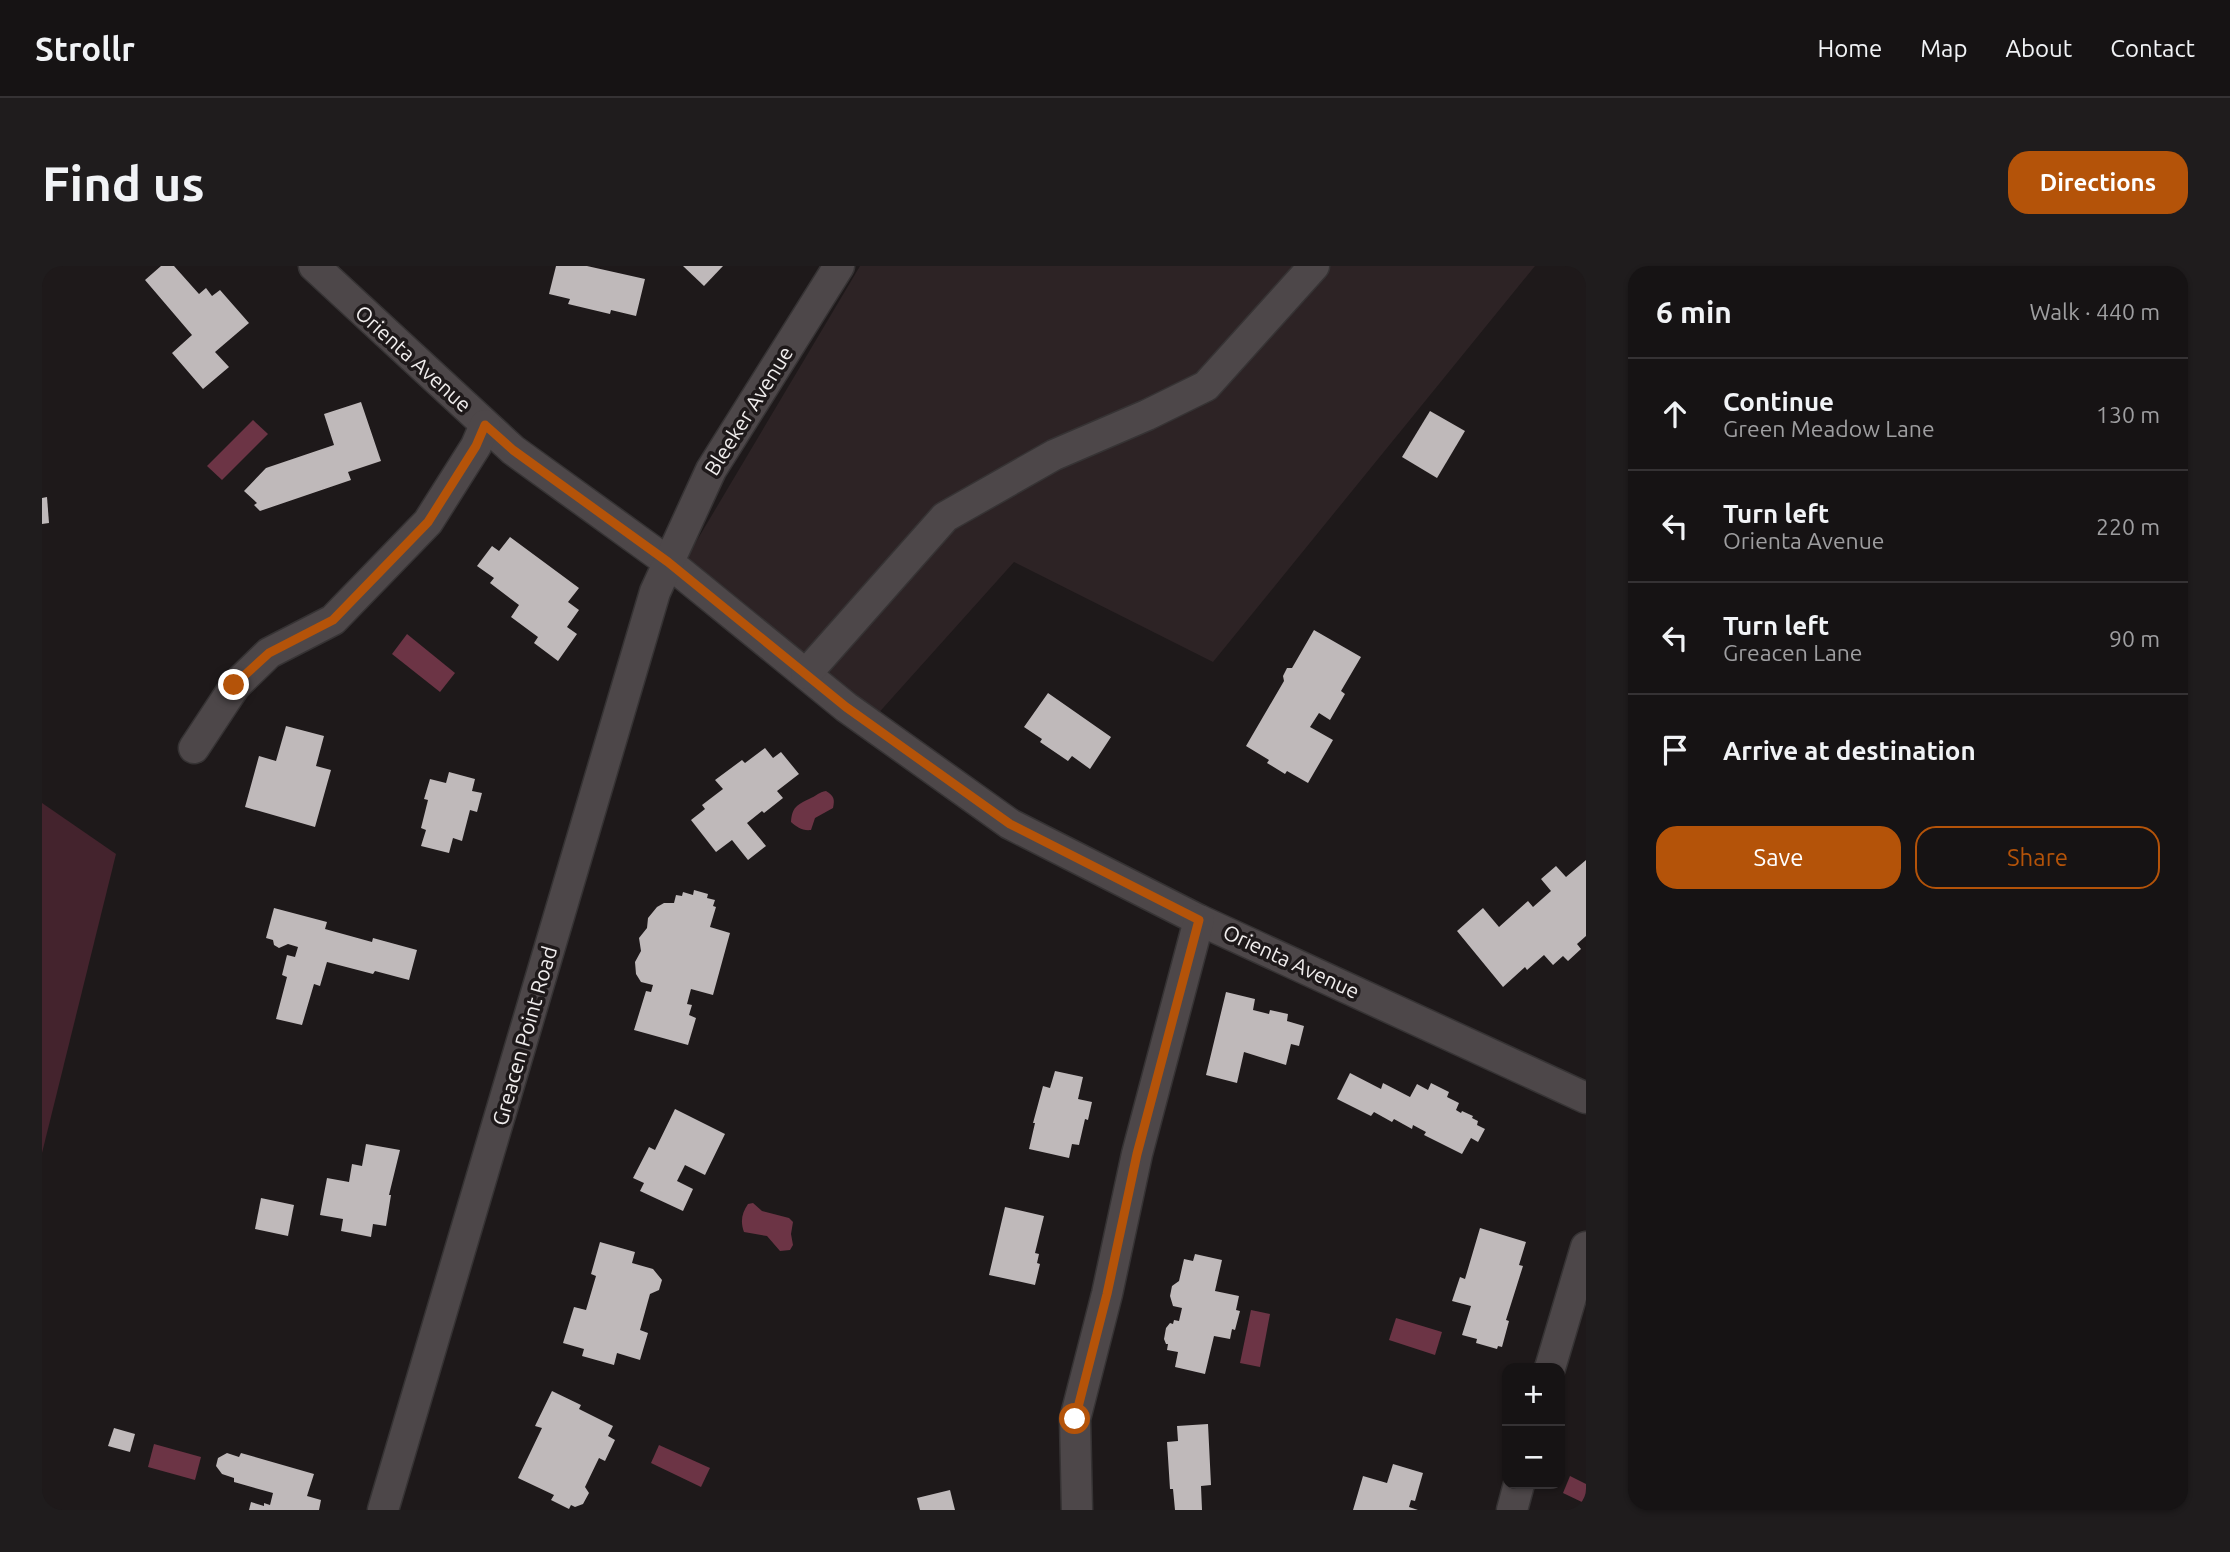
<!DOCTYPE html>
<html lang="en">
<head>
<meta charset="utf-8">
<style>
	body { margin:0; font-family:Ubuntu,sans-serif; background:#1f1c1d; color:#f1f3f6 }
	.controls { position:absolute; right:21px; bottom:21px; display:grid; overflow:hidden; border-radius:14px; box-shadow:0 2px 5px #0004 }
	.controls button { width:63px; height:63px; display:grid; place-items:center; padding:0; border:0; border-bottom:2px solid #353234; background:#161314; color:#f1f3f6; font:35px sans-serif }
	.stop { position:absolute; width:21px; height:21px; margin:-16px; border:5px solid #b45309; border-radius:50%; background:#fff }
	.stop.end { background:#b45309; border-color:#fff; box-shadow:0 2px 7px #0008 }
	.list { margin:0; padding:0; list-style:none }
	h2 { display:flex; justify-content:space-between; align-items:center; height:91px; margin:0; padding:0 28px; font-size:30px }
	h2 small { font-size:23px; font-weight:400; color:#9e9ea0 }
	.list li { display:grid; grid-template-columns:46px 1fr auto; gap:21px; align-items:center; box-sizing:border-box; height:112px; padding:0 28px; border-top:2px solid #353234 }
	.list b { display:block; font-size:26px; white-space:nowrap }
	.list p { margin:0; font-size:23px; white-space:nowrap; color:#9e9ea0 }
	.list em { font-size:23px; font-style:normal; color:#9e9ea0 }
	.actions { display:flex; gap:14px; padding:21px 28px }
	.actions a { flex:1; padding:16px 0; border:2px solid #b45309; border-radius:21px; text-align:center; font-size:24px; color:#b45309 }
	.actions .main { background:#b45309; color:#fff }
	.icon { flex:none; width:38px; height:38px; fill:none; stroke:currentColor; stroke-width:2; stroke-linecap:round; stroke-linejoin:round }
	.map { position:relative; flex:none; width:1544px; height:1244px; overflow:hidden; border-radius:21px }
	header { display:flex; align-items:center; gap:42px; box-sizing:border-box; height:98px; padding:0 35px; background:#161314; border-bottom:2px solid #353234 }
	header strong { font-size:33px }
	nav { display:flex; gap:38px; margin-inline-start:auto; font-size:24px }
	.intro { display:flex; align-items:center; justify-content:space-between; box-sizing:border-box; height:168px; padding:0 42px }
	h1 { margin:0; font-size:49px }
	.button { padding:18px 32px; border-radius:21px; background:#b45309; color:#fff; font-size:24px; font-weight:700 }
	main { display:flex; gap:42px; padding:0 42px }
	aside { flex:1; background:#161314; border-radius:21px; box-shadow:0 2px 5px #0004 }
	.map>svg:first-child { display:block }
	.built { fill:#2d2325 }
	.green { fill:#44232d }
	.water { fill:#6c3445 }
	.building { fill:#bfb9ba }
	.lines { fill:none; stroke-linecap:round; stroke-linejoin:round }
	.minor-casing { stroke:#363334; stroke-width:33 }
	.minor { stroke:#4d4749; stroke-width:30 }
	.route { stroke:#b45309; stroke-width:9 }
	.labels { text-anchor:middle; stroke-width:7; stroke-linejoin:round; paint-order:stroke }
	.street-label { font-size:21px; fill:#f0eded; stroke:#1e191a }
</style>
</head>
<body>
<header>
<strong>Strollr</strong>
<nav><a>Home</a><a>Map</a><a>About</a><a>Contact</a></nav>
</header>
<div class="intro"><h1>Find us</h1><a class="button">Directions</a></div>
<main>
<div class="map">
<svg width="1544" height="1244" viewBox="0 0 1544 1244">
	<rect width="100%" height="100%" fill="#1e191a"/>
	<path class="built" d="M818 0H1493L1171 396 972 296 833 451 645 291Z"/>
	<path class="green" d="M0 537 74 588 0 887Z"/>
	<g class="water">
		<path d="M211 154 226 168 180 214 165 200Z"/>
		<path d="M365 368 413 407 398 426 350 388Z"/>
		<path d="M784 525C792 530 793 533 791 542L773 552 769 564C760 565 755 561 749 556 750 541 755 539 767 533 774 530 777 526 784 525Z"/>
		<path d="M711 937 720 945 747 952 751 956 749 968 751 979 748 984 738 985 725 970 702 966C698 955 700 947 706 938Z"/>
		<path d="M1209 1044 1228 1048 1218 1101 1198 1097Z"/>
		<path d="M1354 1052 1400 1066 1393 1089 1347 1074Z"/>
		<path d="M112 1178 159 1191 153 1214 106 1201Z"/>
		<path d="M617 1179 668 1202 659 1221 609 1197Z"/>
		<path d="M1528 1210 1544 1218V1238L1521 1227Z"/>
	</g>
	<g class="building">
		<path d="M119 0H132L157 28 164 22 170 30 178 24 207 57 173 86 187 101 161 123 130 87 150 69 103 14Z"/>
		<path d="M514 0H545L603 13 594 50 569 44 568 48 526 38 528 33 507 28Z"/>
		<path d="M641 0H681L662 20Z"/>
		<path d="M319 136 339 195 306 206 309 214 218 245 212 239 215 237 202 225 224 202 292 179 282 148Z"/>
		<path d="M1388 145 1423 165 1395 212 1360 191Z"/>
		<path d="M5 231 7 257 0 258V232Z"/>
		<path d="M468 271 537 322 526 336 537 344 525 361 535 368 516 395 492 377 496 371 469 351 477 339 448 317 452 312 435 300 450 280 457 285Z"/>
		<path d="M1272 364 1319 391 1299 425 1303 428 1288 454 1277 447 1268 461 1291 474 1266 517 1245 505 1243 508 1225 497 1227 494 1204 480 1242 415 1241 410 1245 402H1250Z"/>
		<path d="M1006 427 1069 471 1048 503 1030 490 1026 495 998 476 1000 473 982 461Z"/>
		<path d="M244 460 282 470 274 500 289 504 273 561 203 541 217 490 234 495Z"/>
		<path d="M723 482 731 492 739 486 757 508 735 525 741 532 722 547 720 545 705 557 724 580 706 594 690 574 674 586 649 554 663 543 660 539 681 523 673 514 700 494 703 497Z"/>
		<path d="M407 506 433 513 430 525 440 527 435 546 428 544 420 575 411 572 407 587 379 580 384 564 379 562 386 534 382 533 388 513 404 517Z"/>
		<path d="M1544 594V670L1535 678 1539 683 1526 695 1521 690 1511 699 1502 689 1485 704 1483 701 1461 721 1415 665 1441 642 1457 661 1486 635 1491 641 1509 625 1499 613 1514 600 1524 611Z"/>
		<path d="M652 624 666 628 665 632 673 634 671 640 674 641 668 661 688 667 671 729 649 723 645 738 650 739 647 749 654 752 646 779 592 764 604 725 609 726 611 719 599 716 594 708 593 696 599 685 597 672 605 662 606 652 615 641 622 637H632L634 629 640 630 641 626 651 629Z"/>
		<path d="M232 642 285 656 283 663 330 676 331 672 375 684 367 714 333 705 331 708 285 696 278 720 272 718 260 759 234 753 245 711 240 709 245 689 253 691 256 681 246 678 237 682 232 679 231 674 224 672Z"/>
		<path d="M1184 726 1213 733 1211 744 1227 748 1228 744 1246 748 1245 755 1262 760 1257 780 1249 778 1244 799 1202 786 1195 817 1164 809Z"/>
		<path d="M1013 805 1041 811 1036 833 1050 836 1046 854 1043 853 1037 879 1030 878 1027 892 987 883 993 857H991L1001 820 1008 822Z"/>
		<path d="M1308 807 1339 823 1341 817 1368 831 1375 818 1386 824 1389 817 1407 826 1405 831 1417 837 1414 844 1419 847 1420 845 1431 850 1430 852 1436 855 1435 859 1443 863 1436 876 1429 872 1420 888 1382 869 1384 866 1371 859 1370 863 1352 853 1350 856 1332 846 1329 850 1295 833Z"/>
		<path d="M633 843 683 868 663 909 643 899 635 915 651 923 641 945 598 925 602 917 591 912 607 881 613 884Z"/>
		<path d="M324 878 358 884 347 929H349L344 960 331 958 329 971 299 965 301 953 278 949 285 912 307 916 310 898 320 900Z"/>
		<path d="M219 932 252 939 246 970 213 963Z"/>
		<path d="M963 941 1002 950 993 987 997 988 995 997 998 998 993 1019 947 1009Z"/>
		<path d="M1438 962 1484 976 1477 999 1481 1000 1464 1054 1467 1055 1460 1081 1456 1080 1455 1083 1434 1077 1435 1073 1420 1069 1429 1040 1410 1035 1418 1011 1423 1013Z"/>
		<path d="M558 976 593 986 590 997 611 1003 620 1014 617 1024 608 1028 598 1064 606 1067 598 1094 575 1087 572 1099 540 1090 542 1083 521 1077 532 1041 544 1044 554 1010 549 1008Z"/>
		<path d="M1153 988 1180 994 1173 1025 1197 1030 1194 1044 1198 1045 1193 1064 1190 1063 1188 1073 1172 1070 1163 1108 1133 1101 1136 1086 1125 1084 1126 1078H1124L1122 1073 1124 1062 1128 1057 1131 1058 1132 1054 1137 1055 1140 1042 1131 1040 1128 1030 1130 1020 1137 1015 1142 993 1151 995Z"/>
		<path d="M510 1125 539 1139 537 1143 571 1160 566 1170 573 1174 563 1195 557 1192 543 1221 547 1227 541 1238 533 1241 529 1239 527 1243 509 1234 512 1229 476 1212 500 1162 493 1160Z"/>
		<path d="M1166 1158 1169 1219 1159 1220 1160 1244H1133L1131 1223H1128L1125 1176 1136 1175 1135 1160Z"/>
		<path d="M72 1162 93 1168 88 1186 66 1180Z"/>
		<path d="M185 1187 197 1191 199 1187 272 1208 265 1230 279 1234 277 1244H207L209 1236 222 1240V1237L228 1239 231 1227 192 1216V1212L180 1208 174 1200 176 1192Z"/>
		<path d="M1351 1198 1381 1207 1373 1235 1369 1234 1367 1241 1376 1244H1311L1321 1210 1345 1217Z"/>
		<path d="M908 1224 913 1244H878L875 1232Z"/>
	</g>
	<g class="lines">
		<defs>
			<g id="minor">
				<path d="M272 0 471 184 626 296 804 441 968 558 1157 654 1544 832"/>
				<path d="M764 408 903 251 1012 189 1105 149 1164 120 1272 0"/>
				<path d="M152 482 193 420 227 387 291 354 386 256 434 180 443 159"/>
				<path d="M1508 1102 1544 981"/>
				<path d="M341 1244 613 326 669 204 797 0"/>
				<path d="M1035 1244 1033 1153 1065 1028 1095 888 1157 654"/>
				<path d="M1470 1244 1477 1218"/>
			</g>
		</defs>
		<use href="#minor" class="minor-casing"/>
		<use href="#minor" class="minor"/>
	</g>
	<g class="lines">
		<path class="route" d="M192 419 227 387 291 354 386 256 434 180 443 159 471 184 626 296 804 441 968 558 1157 654 1095 888 1065 1028 1033 1153"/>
	</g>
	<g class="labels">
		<g class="street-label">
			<text transform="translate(371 93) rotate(42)" y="7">Orienta Avenue</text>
			<text transform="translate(707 145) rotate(-58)" y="7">Bleeker Avenue</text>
			<text transform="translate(1249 696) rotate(25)" y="7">Orienta Avenue</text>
			<text transform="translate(483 770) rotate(-74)" y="7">Greacen Point Road</text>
		</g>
	</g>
</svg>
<div class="controls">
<button>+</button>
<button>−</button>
</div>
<div class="stop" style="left:1033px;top:1153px"></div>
<div class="stop end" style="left:192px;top:419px"></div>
</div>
<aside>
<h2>6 min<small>Walk · 440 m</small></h2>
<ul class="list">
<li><svg class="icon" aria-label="ahead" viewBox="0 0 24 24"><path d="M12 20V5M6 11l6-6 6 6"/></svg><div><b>Continue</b><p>Green Meadow Lane</p></div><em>130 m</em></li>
<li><svg class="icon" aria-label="left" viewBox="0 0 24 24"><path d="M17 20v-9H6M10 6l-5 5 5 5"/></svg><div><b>Turn left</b><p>Orienta Avenue</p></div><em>220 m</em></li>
<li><svg class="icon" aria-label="left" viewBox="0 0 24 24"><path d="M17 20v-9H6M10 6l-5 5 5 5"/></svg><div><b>Turn left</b><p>Greacen Lane</p></div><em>90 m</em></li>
<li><svg class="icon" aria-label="arrive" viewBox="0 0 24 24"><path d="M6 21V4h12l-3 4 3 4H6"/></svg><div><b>Arrive at destination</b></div></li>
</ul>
<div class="actions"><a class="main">Save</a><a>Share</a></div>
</aside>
</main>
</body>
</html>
